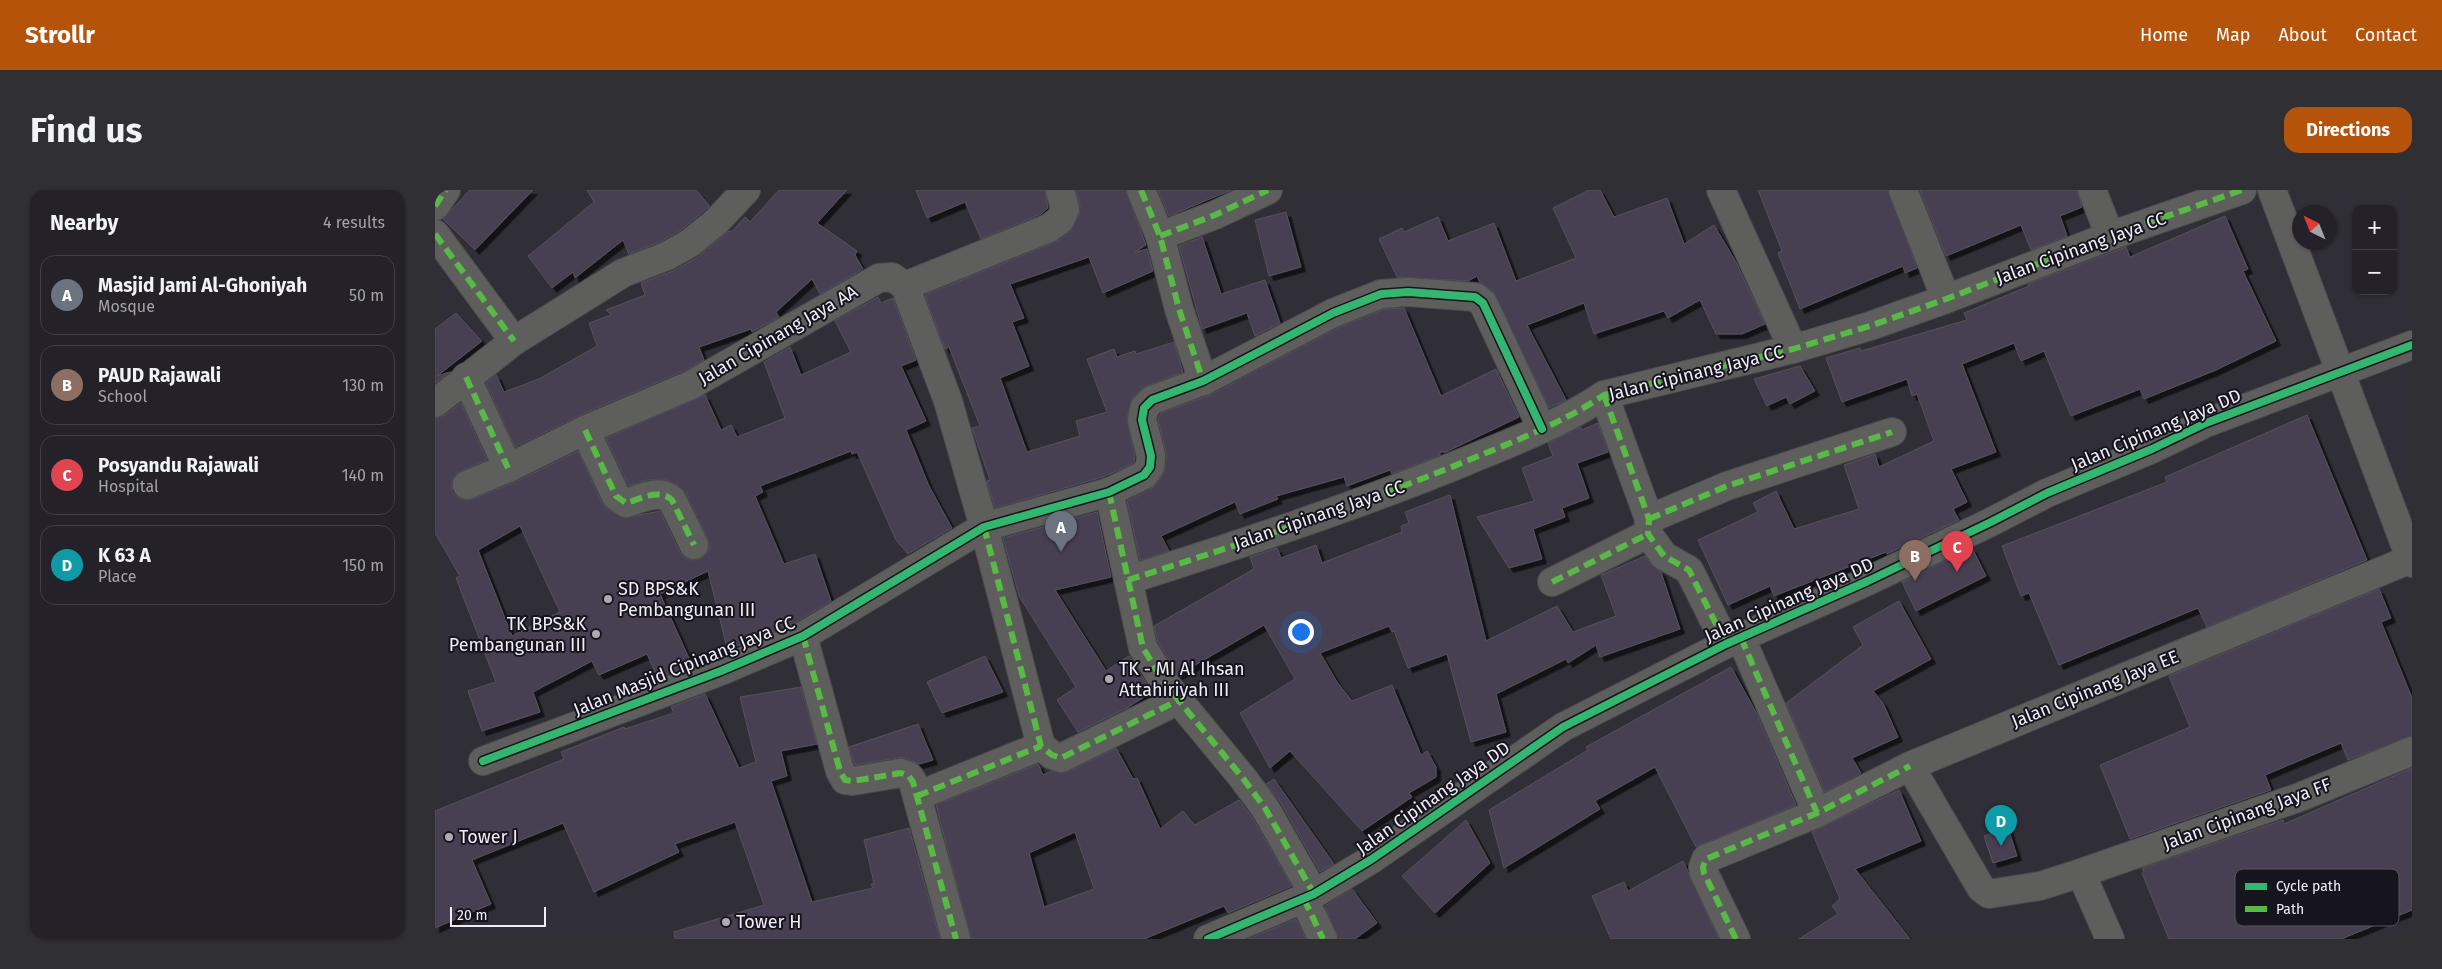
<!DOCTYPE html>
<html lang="en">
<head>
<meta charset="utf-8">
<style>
	body { margin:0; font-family:"Fira Sans",sans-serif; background:#302f34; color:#f1f3f6 }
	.controls { position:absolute; right:15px; top:15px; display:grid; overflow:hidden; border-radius:10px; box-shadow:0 1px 4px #0004 }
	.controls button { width:45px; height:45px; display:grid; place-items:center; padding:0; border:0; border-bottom:1px solid #413f45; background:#242228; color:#f1f3f6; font:25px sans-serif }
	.compass { position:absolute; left:1857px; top:15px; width:45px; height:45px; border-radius:50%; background:#242228; box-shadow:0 1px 4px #0004; rotate:317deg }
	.scale { position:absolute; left:15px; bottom:12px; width:96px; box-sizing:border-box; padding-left:5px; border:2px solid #f0edf8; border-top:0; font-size:14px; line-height:18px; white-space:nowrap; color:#f0edf8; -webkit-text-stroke:4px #16141c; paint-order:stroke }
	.you { position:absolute; left:865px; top:441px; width:18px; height:18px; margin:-12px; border:4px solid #fff; border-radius:50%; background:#1a73e8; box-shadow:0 0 0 8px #1a73e833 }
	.badge { display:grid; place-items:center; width:32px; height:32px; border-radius:50%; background:#b45309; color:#fff; font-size:16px; font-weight:700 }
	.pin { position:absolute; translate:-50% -41px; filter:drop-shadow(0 1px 2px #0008) }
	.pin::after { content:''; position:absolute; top:26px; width:18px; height:15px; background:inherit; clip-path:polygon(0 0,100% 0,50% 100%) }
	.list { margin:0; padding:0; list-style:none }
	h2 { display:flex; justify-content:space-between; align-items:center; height:65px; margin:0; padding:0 20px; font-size:21px }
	h2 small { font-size:16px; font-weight:400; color:#a3a4a8 }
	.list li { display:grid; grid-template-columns:32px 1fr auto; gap:15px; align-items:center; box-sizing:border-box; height:80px; margin:0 10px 10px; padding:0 10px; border:1px solid #413f45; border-radius:15px }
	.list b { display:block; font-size:19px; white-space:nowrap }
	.list p { margin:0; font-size:16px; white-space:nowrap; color:#a3a4a8 }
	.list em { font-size:16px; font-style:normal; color:#a3a4a8 }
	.map { position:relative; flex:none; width:1977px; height:749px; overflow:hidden; border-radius:15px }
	header { display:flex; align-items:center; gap:30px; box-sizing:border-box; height:70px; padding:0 25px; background:#b45309; color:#fff }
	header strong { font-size:24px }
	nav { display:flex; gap:28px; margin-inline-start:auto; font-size:18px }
	.intro { display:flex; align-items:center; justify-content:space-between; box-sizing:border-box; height:120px; padding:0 30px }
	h1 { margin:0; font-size:35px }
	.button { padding:12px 22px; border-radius:15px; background:#b45309; color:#fff; font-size:18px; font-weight:700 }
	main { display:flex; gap:30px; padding:0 30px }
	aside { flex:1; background:#242228; border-radius:15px; box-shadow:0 1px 4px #0004 }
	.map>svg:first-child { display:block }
	.building { fill:#464153; stroke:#545259; fill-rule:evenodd; filter:url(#shadow) }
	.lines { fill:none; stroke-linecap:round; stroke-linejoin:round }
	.street-casing { stroke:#4c4a50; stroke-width:30 }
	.street { stroke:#5e5e5d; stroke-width:28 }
	.quiet { stroke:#58b947; stroke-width:6; stroke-dasharray:12 6; stroke-linecap:butt }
	.cycleway-casing { stroke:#16141c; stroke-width:11 }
	.cycleway { stroke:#33b770; stroke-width:8 }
	.poi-dot { fill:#adaab4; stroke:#16141c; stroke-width:2 }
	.labels { text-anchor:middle; stroke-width:4; stroke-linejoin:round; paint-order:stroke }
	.street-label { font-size:18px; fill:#f0edf8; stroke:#16141c }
	.poi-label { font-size:18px; fill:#f0edf8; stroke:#16141c; text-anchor:start }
	.key { fill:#16141c; stroke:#57555e; stroke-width:1 }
	.key-label { font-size:14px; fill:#f0edf8 }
</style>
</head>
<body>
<header>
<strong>Strollr</strong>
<nav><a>Home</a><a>Map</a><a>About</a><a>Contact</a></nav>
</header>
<div class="intro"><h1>Find us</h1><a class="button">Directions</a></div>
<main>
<aside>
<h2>Nearby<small>4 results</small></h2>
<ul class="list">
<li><span class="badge" style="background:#6b7280">A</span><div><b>Masjid Jami Al-Ghoniyah</b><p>Mosque</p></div><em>50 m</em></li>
<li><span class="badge" style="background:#8d6e63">B</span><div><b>PAUD Rajawali</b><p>School</p></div><em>130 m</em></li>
<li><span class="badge" style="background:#e0444e">C</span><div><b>Posyandu Rajawali</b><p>Hospital</p></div><em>140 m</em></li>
<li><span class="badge" style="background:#0f9aa8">D</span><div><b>K 63 A</b><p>Place</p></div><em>150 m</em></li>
</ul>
</aside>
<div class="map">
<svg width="1977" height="749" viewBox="0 0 1977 749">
	<defs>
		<filter id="shadow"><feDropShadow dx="4.5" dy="4.5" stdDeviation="0" flood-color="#0009"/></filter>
	</defs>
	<rect width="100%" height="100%" fill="#302e36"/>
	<g class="building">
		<path d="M35 0H98L40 60 8 29Z"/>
		<path d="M152 0H261L275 16 246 40 225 52 194 64 188 50 140 88 138 82 117 98 93 66 159 12Z"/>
		<path d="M344 0H412L382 33 422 61 420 65 428 79 385 104 377 89 341 122 344 127 317 142 316 139 264 157 269 170 249 181 143 226 80 257 51 193 61 185 69 202 104 189 162 156 154 133 176 125 171 120 210 105 206 93 238 81 263 67 294 41 296 42 310 27 315 32Z"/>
		<path d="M481 0H610L613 18 606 24 546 49 530 12 492 28Z"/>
		<path d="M641 0H691L711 55 700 62 712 59 718 81 668 103 654 67 575 94 589 128 577 132 594 176 565 188 592 262 645 246 641 231 672 222 652 169 679 159 682 167 700 161 701 164 739 152 748 182 711 196 698 207 692 228 700 267 699 273 668 287 560 318 552 291 555 290 537 238 545 236 514 157 510 159 490 105 623 51 635 42 644 25 645 15Z"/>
		<path d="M723 0H796L734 26Z"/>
		<path d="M1154 0H1165L1179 27 1232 8 1249 54 1279 35 1301 72 1330 134 1307 144H1281L1265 110 1233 128 1229 121 1159 144 1149 113 1092 135 1131 210 1114 218 1058 101 1045 93 1042 86 1033 91 962 87 944 49 967 38 969 42 1003 27 1013 51 1059 33 1081 91 1141 68 1118 18Z"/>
		<path d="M1323 0H1453L1482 78 1470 83 1468 76 1365 119 1343 63 1347 61Z"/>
		<path d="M1485 0H1642L1647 17 1625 26 1632 46 1596 60 1586 35 1511 66Z"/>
		<path d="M851 22 866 77 834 86 820 30Z"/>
		<path d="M1790 26 1813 79 1808 81 1841 151 1781 180 1709 209 1705 199 1636 226 1609 161 1586 171 1579 153 1527 174 1561 262 1516 279 1532 312 1518 319 1524 330 1452 364 1451 362 1339 406 1335 396 1293 415 1263 350 1323 322 1318 313 1341 301 1359 339 1424 319 1409 275 1440 264 1444 277 1499 251 1482 204 1477 206 1472 189 1407 212 1391 168 1425 158 1426 161 1532 130 1529 123 1594 96 1593 94 1691 57 1695 67Z"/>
		<path d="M767 47 786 104 830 90 845 133 820 146 812 123 767 139 744 56Z"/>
		<path d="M443 107 446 113 458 108 481 170 466 176 491 231 471 240 494 296 517 338 473 364 461 350 422 262 417 264 416 261 325 296 328 302 320 306 349 374 380 364 396 411 361 432 310 454 292 458 273 381 225 404 257 475 223 488 212 464 164 485 157 471 98 502 105 522 47 541 33 501 61 492 21 388 25 386 0 343V228L10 225 26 213 52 270 26 281 19 286 17 292V301L23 308 30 310 38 309 80 292 143 261 167 313 172 319 189 328 225 321 245 362 250 368 257 370 265 369 272 363 275 356 273 349 251 303 241 294 228 289 212 290 194 296 171 248 270 205 286 240 296 235 302 247 350 228 329 172 355 157 366 185 416 162 400 131ZM85 336 125 422 77 446 43 360Z"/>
		<path d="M969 118 1006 206 1061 179 1084 227 1011 262H1005V265L957 284 955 280 912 296 909 287 841 306 843 309 805 324 800 312 726 346 734 361 705 370 692 311 716 299 728 286 732 267 723 229 726 223 775 205 905 137 950 119Z"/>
		<path d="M21 123 47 151 2 186 15 182 0 193V139Z"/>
		<path d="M1365 176 1380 201 1355 214 1351 207 1332 216 1319 189Z"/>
		<path d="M1872 225 1932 370 1772 437 1763 418 1624 475 1594 403 1586 406 1567 356 1732 292 1730 287Z"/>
		<path d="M1163 233 1173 262 1142 273 1154 308 1127 318 1130 327 1098 339 1107 369 1074 378 1042 327 1099 311 1087 278 1118 266 1113 253 1145 237 1147 240Z"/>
		<path d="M1015 305 1051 451 1122 416 1138 442 1181 426 1166 385 1210 366 1217 375 1226 382 1245 439 1165 467 1161 455 1133 473 1131 469 1061 504 1071 542 1036 552 1012 464 973 478 959 441 957 442 954 436 885 463 902 492 917 511 957 495 986 565 992 561 1001 577V587L974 603 977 607 927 641 855 561 835 578 805 523 860 489 829 435 743 485 723 452 719 436 819 379 815 367 842 358 846 368 881 355 887 373 967 342 966 336 974 333 970 322Z"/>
		<path d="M662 322 676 387 620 400 671 481 694 466 717 502 692 518 643 542 622 510 641 497 584 406 568 348Z"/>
		<path d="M1537 358 1551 386 1481 421 1467 392Z"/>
		<path d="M1944 399 1956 428 1946 432 1977 508V546L1913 570 1906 553 1830 585 1836 600 1695 649 1665 575 1755 537 1734 486Z"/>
		<path d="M1464 411 1496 469 1438 501 1448 513 1463 547 1417 568 1426 583 1390 602 1351 513 1428 455 1418 437Z"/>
		<path d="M550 466 568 502 507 523 492 492Z"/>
		<path d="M1296 477 1322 524 1361 615 1261 657 1220 577 1160 611 1165 619 1069 678 1054 620 1153 560 1151 557Z"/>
		<path d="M366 497 382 554 346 561 352 586 336 591 377 712 438 698 436 694 439 693 429 650 474 638 505 749H240L239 742 329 715 300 632 240 654 244 662 159 702 128 633 37 670 56 714 0 738V621L129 569 126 562 189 537 190 539 239 523 236 517 270 504 304 578 321 572 305 507Z"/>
		<path d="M483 534 498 570 484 574 471 568H463L420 575 414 557Z"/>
		<path d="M681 558 698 589 702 588 725 639 748 621 760 635 804 610 817 627 857 696 793 723 789 716 709 749H536L501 615 603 574 608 585 616 581 632 582ZM640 642 659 699 609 717 594 663Z"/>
		<path d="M1977 578V720L1906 749H1734L1707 683 1709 682 1707 678 1848 630 1849 634Z"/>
		<path d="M839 589 899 674 885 682 844 610 831 594Z"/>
		<path d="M1464 600 1486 651 1420 679 1475 749H1364L1403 724 1397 716 1405 709 1377 642Z"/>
		<path d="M1031 630 1055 673 1000 723 967 686Z"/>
		<path d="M1573 638 1582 666 1558 673 1549 646Z"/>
		<path d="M1248 671 1284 749H1176L1157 706 1189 692 1193 701Z"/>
		<path d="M917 699 942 733 920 749H903L890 716Z"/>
		<path d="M861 729 871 749H813Z"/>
	</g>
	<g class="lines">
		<defs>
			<g id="street">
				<path d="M706 0 725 46 744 119 768 191"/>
				<path d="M1286 0 1358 159"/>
				<path d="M1468 0 1511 109"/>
				<path d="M1657 0 1675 46"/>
				<path d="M1837 0 1977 373"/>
				<path d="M0 16 11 0"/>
				<path d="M0 44 79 151"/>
				<path d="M725 46 780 25 833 0"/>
				<path d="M470 96 513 211 549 337 606 556 617 565 626 568 744 510"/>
				<path d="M31 187 73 278"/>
				<path d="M1169 205 1214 329 1213 344 1229 366 1254 380 1291 454"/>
				<path d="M0 213 79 151 188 83 232 66 255 53 282 31 311 0"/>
				<path d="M150 240 181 306 191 313C205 309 225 298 237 310L259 355"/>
				<path d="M32 295 73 278 150 240 256 195 444 88 457 87 470 96 614 38 625 30 630 19 625 0"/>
				<path d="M674 302 708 458 731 495 807 587 830 618 879 704"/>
				<path d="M1214 329 1292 296 1457 242"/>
				<path d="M693 390C806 354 919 317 1029 272 1077 252 1126 234 1169 205L1358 159 1435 136 1511 109 1675 46 1807 0"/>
				<path d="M1117 392 1213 344"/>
				<path d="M368 446 405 581 410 590 418 591 466 583 474 586 478 592 521 749"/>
				<path d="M1306 448 1382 623"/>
				<path d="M48 571 286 481 368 446 549 337 674 302 709 285 715 277 716 266 707 230 709 218 717 210 768 191 898 123 946 104 973 102 1040 107 1048 113 1107 239"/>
				<path d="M1475 576 1546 698 1554 704 1605 696 1646 683 1865 607 1977 561"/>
				<path d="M482 606 606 556"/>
				<path d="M1646 683 1675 749"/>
				<path d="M869 709 888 749"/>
				<path d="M773 749 879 704 937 669 1128 537 1291 454 1433 391 1556 332 1612 303 1717 259 1771 233 1977 155"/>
				<path d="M1301 749 1269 683 1268 677 1271 669 1382 623 1475 576 1976 369"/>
			</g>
		</defs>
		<use href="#street" class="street-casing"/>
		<use href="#street" class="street"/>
		<g class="quiet">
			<path d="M706 0 725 46 744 119 768 191"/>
			<path d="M0 16 11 0"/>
			<path d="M0 44 79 151"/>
			<path d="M725 46 780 25 833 0"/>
			<path d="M31 187 73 278"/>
			<path d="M1169 205 1214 329 1213 344 1229 366 1254 380 1291 454"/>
			<path d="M150 240 181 306 191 313C205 309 225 298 237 310L259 355"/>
			<path d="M674 302 708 458 731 495 807 587 830 618 879 704"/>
			<path d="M1214 329 1292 296 1457 242"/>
			<path d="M549 337 606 556 617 565 626 568 744 510"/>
			<path d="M693 390C806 354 919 317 1029 272 1077 252 1126 234 1169 205L1358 159 1435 136 1511 109 1675 46 1807 0"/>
			<path d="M1117 392 1213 344"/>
			<path d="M368 446 405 581 410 590 418 591 466 583 474 586 478 592 521 749"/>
			<path d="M1306 448 1382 623"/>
			<path d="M482 606 606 556"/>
			<path d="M869 709 888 749"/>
			<path d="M1301 749 1269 683 1268 677 1271 669 1382 623 1475 576"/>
		</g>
		<defs>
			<g id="cycleway">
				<path d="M48 571 286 481 368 446 549 337 674 302 709 285 715 277 716 266 707 230 709 218 717 210 768 191 898 123 946 104 973 102 1040 107 1048 113 1107 239"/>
				<path d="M773 749 879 704 937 669 1128 537 1291 454 1433 391 1556 332 1612 303 1717 259 1771 233 1977 155"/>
			</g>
		</defs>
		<use href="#cycleway" class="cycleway-casing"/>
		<use href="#cycleway" class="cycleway"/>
	</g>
	<g class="poi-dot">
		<circle cx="173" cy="409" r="5"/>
		<circle cx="161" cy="444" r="5"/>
		<circle cx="674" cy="489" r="5"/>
		<circle cx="14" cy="647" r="5"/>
		<circle cx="291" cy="732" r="5"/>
	</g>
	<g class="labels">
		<g class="street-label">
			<text transform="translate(1646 58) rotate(-20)" y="6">Jalan Cipinang Jaya CC</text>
			<text transform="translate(343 145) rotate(-30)" y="6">Jalan Cipinang Jaya AA</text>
			<text transform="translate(1261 183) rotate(-14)" y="6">Jalan Cipinang Jaya CC</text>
			<text transform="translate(1721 240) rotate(-23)" y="6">Jalan Cipinang Jaya DD</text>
			<text transform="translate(884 325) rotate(-19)" y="6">Jalan Cipinang Jaya CC</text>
			<text transform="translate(1354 410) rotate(-24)" y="6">Jalan Cipinang Jaya DD</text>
			<text transform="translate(249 476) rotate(-22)" y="6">Jalan Masjid Cipinang Jaya CC</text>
			<text transform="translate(1660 499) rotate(-22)" y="6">Jalan Cipinang Jaya EE</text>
			<text transform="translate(998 608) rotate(-35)" y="6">Jalan Cipinang Jaya DD</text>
			<text transform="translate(1812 624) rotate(-20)" y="6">Jalan Cipinang Jaya FF</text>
		</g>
		<g class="poi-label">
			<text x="183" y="405">SD BPS&amp;K<tspan x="183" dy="21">Pembangunan III</tspan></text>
			<text x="151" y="440" text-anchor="end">TK BPS&amp;K<tspan x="151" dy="21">Pembangunan III</tspan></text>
			<text x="684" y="485">TK - MI Al Ihsan<tspan x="684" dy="21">Attahiriyah III</tspan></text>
			<text x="24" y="653">Tower J</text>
			<text x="301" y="738">Tower H</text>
		</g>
	</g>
	<rect x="1800" y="679" width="164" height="57" rx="8" class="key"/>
	<rect x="1810" y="693" width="22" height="7" fill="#33b770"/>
	<rect x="1810" y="716" width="22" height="6" fill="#58b947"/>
	<g class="key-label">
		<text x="1841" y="701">Cycle path</text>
		<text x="1841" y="724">Path</text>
	</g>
</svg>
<div class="controls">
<button>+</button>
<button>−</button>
</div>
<svg class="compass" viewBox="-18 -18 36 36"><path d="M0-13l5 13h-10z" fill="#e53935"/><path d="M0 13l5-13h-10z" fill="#a3a4a8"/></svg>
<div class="scale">20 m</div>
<div class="you"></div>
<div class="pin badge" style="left:626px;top:362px;background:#6b7280">A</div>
<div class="pin badge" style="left:1480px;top:391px;background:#8d6e63">B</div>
<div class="pin badge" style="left:1522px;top:382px;background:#e0444e">C</div>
<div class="pin badge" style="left:1566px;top:656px;background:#0f9aa8">D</div>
</div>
</main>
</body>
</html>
